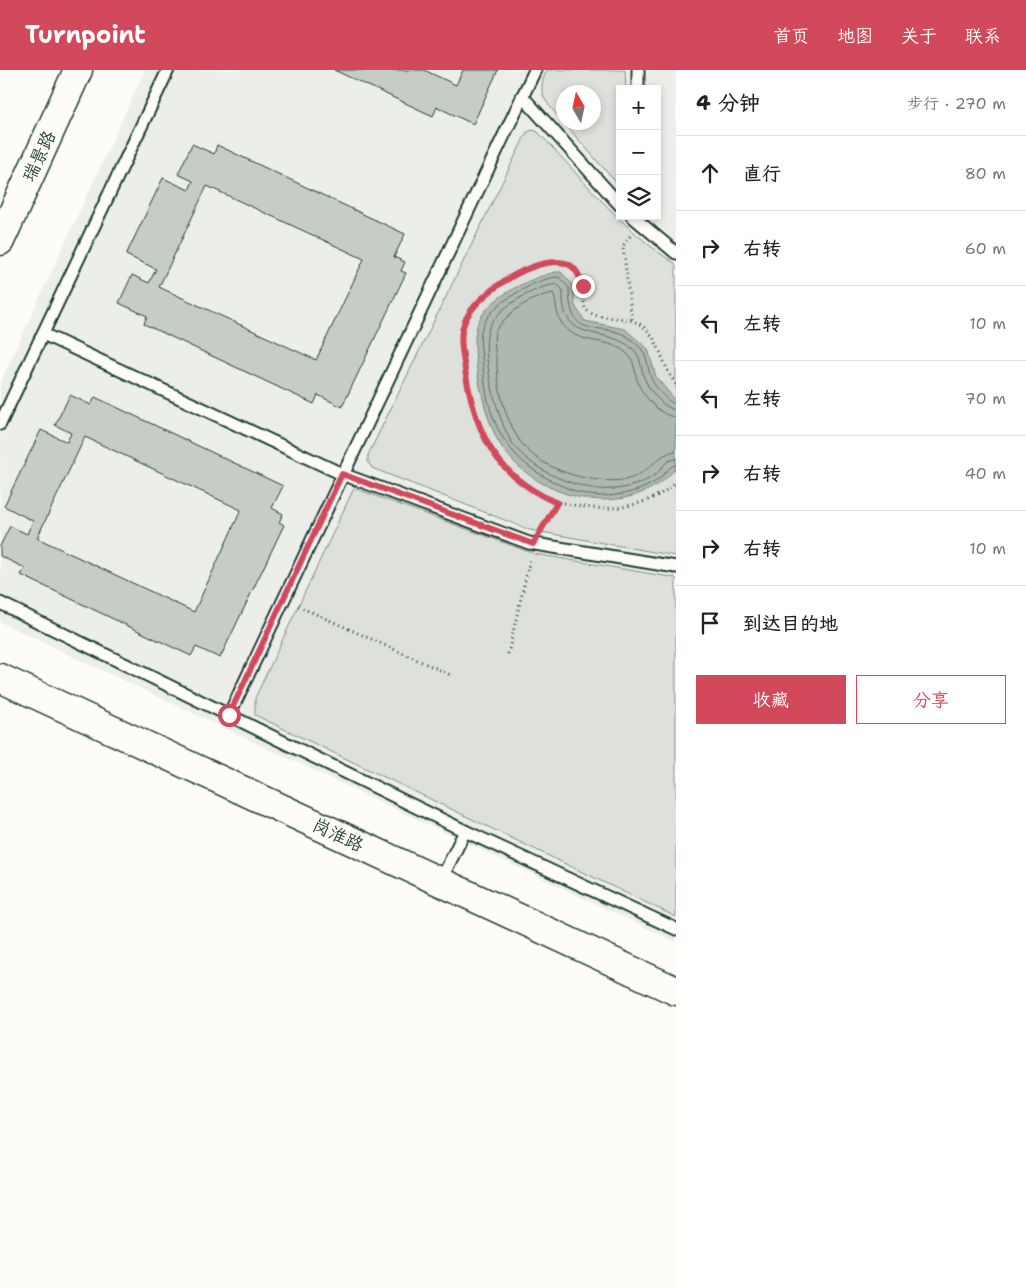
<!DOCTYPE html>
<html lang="zh">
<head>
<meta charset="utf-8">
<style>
	body { margin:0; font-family:"Shantell Sans","LXGW WenKai TC",sans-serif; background:#f2f2f2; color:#222 }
	.controls { position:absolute; right:15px; top:15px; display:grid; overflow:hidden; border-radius:0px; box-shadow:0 2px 8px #0003 }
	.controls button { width:45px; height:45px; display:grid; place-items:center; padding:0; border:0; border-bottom:1px solid #e0e0e0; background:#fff; color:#222; font:25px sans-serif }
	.compass { position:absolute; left:556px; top:15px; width:45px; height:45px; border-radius:50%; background:#fff; box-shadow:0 2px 8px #0003; rotate:351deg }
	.stop { position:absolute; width:15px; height:15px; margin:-11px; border:4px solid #d1495b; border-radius:50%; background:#fff }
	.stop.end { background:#d1495b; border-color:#fff; box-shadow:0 1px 5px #0008 }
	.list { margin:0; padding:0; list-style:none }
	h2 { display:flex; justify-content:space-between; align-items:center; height:65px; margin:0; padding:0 20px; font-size:21px }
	h2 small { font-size:16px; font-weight:400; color:#767676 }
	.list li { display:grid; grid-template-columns:32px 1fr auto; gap:15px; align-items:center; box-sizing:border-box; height:75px; padding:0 20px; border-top:1px solid #e0e0e0 }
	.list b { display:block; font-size:19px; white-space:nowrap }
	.list em { font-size:16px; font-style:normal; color:#767676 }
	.actions { display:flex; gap:10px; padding:15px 20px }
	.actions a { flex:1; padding:11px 0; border:1px solid #d1495b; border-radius:0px; text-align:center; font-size:18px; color:#d1495b }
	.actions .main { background:#d1495b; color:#fff }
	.icon { flex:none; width:28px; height:28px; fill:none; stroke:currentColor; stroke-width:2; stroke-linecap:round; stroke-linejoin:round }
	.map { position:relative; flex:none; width:676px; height:1218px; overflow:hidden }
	header { display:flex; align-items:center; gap:30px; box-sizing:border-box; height:70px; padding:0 25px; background:#d1495b; color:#fff }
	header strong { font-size:24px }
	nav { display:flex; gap:28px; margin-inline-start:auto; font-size:18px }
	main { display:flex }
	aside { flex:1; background:#fff }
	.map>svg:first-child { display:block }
	.built { fill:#eceee9; fill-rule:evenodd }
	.green { fill:#dde0db; stroke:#7e8e88 }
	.water { fill:#aeb8b1; stroke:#75877f }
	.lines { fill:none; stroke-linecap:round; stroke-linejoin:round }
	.shore { stroke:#586e66; stroke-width:1 }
	.building { fill:#c6cdc7; stroke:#1f3d34; fill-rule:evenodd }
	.lane-casing { stroke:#1f3d34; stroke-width:15 }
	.secondary-casing { stroke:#1f3d34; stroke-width:31 }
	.path { stroke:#1f3d34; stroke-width:3; stroke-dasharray:1 4; stroke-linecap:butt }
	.lane { stroke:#fdfcf7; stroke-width:11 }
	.secondary { stroke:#fdfcf7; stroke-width:28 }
	.route { stroke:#d1495b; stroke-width:6 }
	.labels { text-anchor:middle; stroke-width:4; stroke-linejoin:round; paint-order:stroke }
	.street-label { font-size:18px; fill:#1f3d34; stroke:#fdfcf7 }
</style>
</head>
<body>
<header>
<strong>Turnpoint</strong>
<nav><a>首页</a><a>地图</a><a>关于</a><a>联系</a></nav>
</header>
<main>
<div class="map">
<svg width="676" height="1218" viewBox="0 0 676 1218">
	<rect width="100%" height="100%" fill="#fdfcf7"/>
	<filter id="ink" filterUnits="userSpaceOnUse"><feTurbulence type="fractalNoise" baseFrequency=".02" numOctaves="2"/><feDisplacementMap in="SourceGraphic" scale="10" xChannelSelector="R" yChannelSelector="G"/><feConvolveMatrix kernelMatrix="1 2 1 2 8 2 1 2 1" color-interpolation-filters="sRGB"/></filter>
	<g filter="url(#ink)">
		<path class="built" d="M145 0H676V872L0 552V313ZM620 19H657V146H620ZM564 22H594V52H564Z"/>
		<g class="green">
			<path d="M547 0H625L626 19H620V117L564 53 594 52V22H564L563 52C548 33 534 25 547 0Z"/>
			<path d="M533 60 538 62C581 107 623 161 676 194V486L530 460 372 398 368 392V385L527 62Z"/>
			<path d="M354 418 535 484 676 508V847L255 645V628Z"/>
		</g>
		<path class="water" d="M556 202H561L573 215 575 236 585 251 625 259 648 279 656 307 676 331V398C631 451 543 433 504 380 493 366 485 339 481 321 477 302 473 278 476 260 481 230 529 208 556 202Z"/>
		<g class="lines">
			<g class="shore">
				<path d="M676 334C667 333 653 314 650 306 648 298 647 287 642 280 640 277 636 274 634 272 604 244 570 280 569 218L559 207C546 207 531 215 520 221 504 230 489 240 482 258 478 269 482 284 483 296 487 350 504 387 554 412 568 419 585 426 601 426 621 426 643 421 659 409 665 404 668 396 676 395"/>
				<path d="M676 340C664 339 651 322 646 312 641 303 642 290 636 282 608 252 560 279 563 220L557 214C536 216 493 239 488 261 481 286 498 353 513 374 531 399 568 415 598 419 616 421 641 416 656 404 663 398 665 389 676 389"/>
				<path d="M676 347C661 347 643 326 638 313 635 305 635 294 630 287 612 264 578 279 561 252 555 242 557 231 553 223 531 227 507 242 495 262 493 273 496 285 497 296 498 321 505 347 518 368 537 400 590 414 624 410 648 406 658 382 676 381"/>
			</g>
		</g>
		<g class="building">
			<path d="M334 0H424L456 15 463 0H498L473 54 437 37 433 46Z"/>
			<path d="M192 74 214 84 217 75 405 164 394 187 405 192 401 201 406 203 342 337 318 325 314 334 144 254 147 246 119 233 132 205 149 213 156 199 126 185 163 108 189 120 193 111 178 104ZM207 116 364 189 316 290 159 217Z"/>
			<path d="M70 325 91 335 95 327 283 416 272 438 283 444 279 452 284 455 220 588 196 577 191 586 21 505 25 498 0 486V476L10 456 27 464 33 451 4 436 41 360 67 372 71 363 55 355ZM85 367 241 440 194 542 37 468Z"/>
		</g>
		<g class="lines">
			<defs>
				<g id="lane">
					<path d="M638 0V19"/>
					<path d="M522 26 620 135"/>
					<path d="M632 146 676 183"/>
					<path d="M43 264 342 404 529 473 676 497"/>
					<path d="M0 354 168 0"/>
					<path d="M0 533 465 761"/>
					<path d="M229 645 535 0"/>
					<path d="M440 812 465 761 676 859"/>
				</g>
				<g id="secondary">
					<path d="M0 171 78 0"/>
					<path d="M0 608 676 921"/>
				</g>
			</defs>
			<use href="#lane" class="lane-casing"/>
			<use href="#secondary" class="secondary-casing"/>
			<g class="path">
				<path d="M630 166 623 176 632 251"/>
				<path d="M676 314C661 296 662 270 641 255 624 243 600 253 585 239L580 206 567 193C545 192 528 198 510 209 492 219 471 232 464 253 458 270 464 291 467 309 480 384 516 432 595 438 623 440 656 432 676 412"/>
				<path d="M542 458 557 433"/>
				<path d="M298 536 453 606"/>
				<path d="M508 584 530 489"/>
			</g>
			<use href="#lane" class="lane"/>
			<use href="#secondary" class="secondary"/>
		</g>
	</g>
	<g class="lines" filter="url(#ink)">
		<path class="route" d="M229 645 342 404 533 474 557 433C495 405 476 365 465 300 463 284 458 266 465 251 476 224 535 185 565 193 576 196 580 207 583 216"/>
	</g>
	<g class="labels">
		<g class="street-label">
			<text transform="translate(39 86) rotate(-65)" y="6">瑞景路</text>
			<text transform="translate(338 765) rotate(25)" y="6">岗淮路</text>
		</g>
	</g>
</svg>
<div class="controls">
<button>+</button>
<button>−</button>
<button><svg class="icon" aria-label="layers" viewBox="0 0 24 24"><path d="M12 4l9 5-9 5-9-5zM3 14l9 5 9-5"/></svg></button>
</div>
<svg class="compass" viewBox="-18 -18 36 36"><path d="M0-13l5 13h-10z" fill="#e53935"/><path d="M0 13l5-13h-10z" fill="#767676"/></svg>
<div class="stop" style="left:229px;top:645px"></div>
<div class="stop end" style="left:583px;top:216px"></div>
</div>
<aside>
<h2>4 分钟<small>步行 · 270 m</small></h2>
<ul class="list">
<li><svg class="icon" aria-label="ahead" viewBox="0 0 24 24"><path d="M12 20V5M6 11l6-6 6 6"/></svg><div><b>直行</b></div><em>80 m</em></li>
<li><svg class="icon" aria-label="right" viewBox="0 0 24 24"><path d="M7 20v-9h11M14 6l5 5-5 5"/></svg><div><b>右转</b></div><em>60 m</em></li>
<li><svg class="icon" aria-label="left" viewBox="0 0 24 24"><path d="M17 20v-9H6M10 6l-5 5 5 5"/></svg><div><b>左转</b></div><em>10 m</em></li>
<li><svg class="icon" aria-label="left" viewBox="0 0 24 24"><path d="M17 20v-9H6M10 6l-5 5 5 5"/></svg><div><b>左转</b></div><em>70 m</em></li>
<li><svg class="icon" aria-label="right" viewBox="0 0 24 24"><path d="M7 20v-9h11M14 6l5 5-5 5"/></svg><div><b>右转</b></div><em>40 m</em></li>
<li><svg class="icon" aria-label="right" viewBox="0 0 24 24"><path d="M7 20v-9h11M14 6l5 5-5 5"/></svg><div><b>右转</b></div><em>10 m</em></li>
<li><svg class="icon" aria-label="arrive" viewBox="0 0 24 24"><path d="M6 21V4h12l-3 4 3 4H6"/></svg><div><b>到达目的地</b></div></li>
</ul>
<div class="actions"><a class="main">收藏</a><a>分享</a></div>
</aside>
</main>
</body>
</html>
